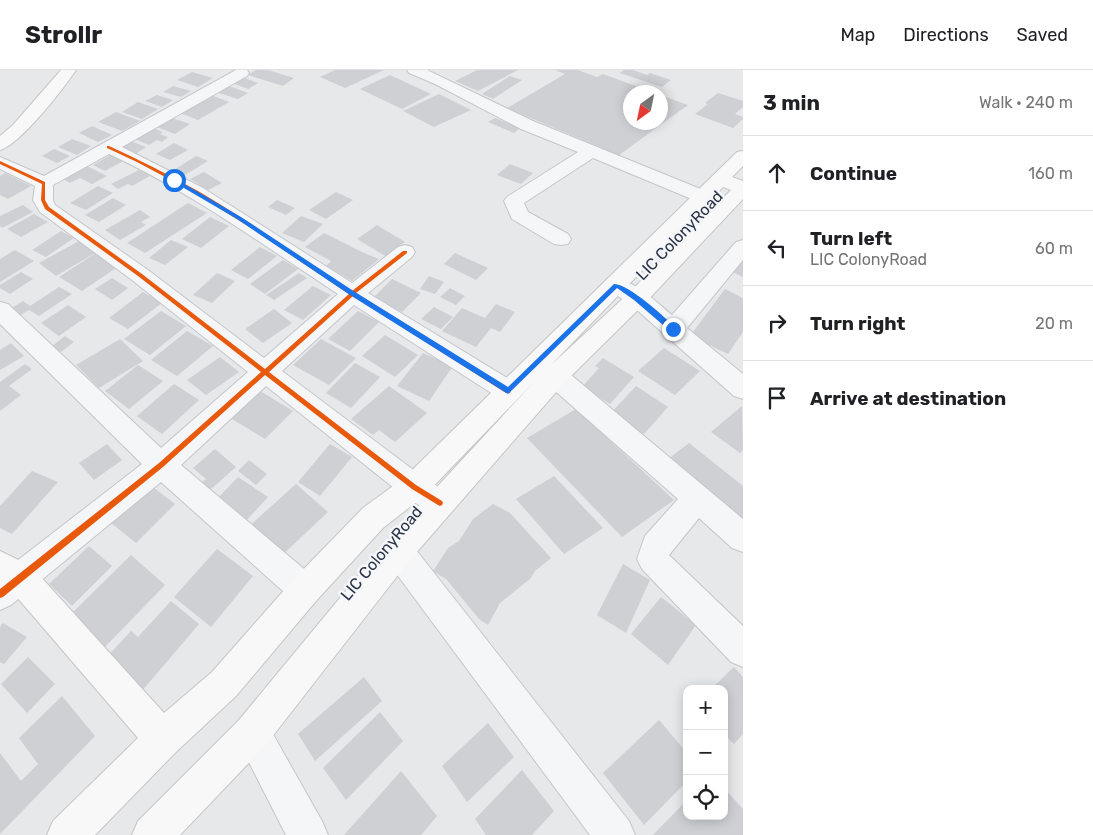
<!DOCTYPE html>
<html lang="en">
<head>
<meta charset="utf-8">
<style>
	body { margin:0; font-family:Rubik,sans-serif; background:#f2f2f2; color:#202124 }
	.controls { position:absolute; right:15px; bottom:15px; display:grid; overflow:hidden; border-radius:10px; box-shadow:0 2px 12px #0003 }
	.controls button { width:45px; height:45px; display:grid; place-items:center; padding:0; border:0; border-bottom:1px solid #e0e0e0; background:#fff; color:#202124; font:25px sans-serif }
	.compass { position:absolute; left:623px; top:15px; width:45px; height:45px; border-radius:50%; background:#fff; box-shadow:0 2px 12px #0003; rotate:213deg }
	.stop { position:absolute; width:15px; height:15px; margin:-11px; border:4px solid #1a73e8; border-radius:50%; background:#fff }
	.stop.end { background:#1a73e8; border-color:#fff; box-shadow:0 1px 5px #0008 }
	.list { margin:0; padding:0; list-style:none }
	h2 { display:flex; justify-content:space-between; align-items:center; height:65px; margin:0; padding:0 20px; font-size:21px }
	h2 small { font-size:16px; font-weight:400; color:#757577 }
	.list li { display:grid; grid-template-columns:32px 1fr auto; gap:15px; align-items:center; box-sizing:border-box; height:75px; padding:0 20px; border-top:1px solid #e0e0e0 }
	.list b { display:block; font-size:19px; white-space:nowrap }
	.list p { margin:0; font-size:16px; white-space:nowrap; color:#757577 }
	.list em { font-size:16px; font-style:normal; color:#757577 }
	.icon { flex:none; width:28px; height:28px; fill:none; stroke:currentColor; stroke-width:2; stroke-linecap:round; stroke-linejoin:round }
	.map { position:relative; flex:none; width:743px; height:765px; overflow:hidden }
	header { display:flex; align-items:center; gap:30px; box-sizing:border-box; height:70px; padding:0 25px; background:#fff; border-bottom:1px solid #e0e0e0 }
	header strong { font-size:24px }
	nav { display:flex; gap:28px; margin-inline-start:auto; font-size:18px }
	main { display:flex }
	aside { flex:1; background:#fff }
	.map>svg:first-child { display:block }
	.building { fill:#ced0d3 }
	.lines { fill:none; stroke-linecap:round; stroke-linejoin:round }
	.street-casing { stroke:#c4c6c8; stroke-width:2 }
	.secondary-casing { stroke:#c4c6c8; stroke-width:2 }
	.street { fill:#f5f6f7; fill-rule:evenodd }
	.secondary { fill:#f8f8f8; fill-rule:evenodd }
	.cycleway-casing { stroke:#f4f6f9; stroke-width:3 }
	.cycleway { fill:#e8590c; fill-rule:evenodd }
	.route { fill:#1a73e8 }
	.labels { text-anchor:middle; stroke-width:5; stroke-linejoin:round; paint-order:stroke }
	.street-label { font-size:16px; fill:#2b3445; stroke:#f4f6f9 }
</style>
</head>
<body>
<header>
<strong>Strollr</strong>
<nav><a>Map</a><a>Directions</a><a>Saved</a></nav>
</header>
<main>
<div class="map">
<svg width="743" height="765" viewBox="0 0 743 765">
	<rect width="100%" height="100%" fill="#e6e8ea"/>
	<g class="building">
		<path d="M256 0H268L294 8 283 16 248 5Z"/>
		<path d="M335 0H384L345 18 320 7Z"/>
		<path d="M477 0H518L478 21 455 11Z"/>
		<path d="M555 0H578L597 7 603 4 652 22H630V52H660V25L688 35 615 88 598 81 602 78 507 38 565 4Z"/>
		<path d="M624 0H633L647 5 650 3 671 10 662 17 620 3Z"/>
		<path d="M192 2 213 8 198 17 177 10Z"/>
		<path d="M390 5 431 24 402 39 360 19Z"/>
		<path d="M510 6 522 10 493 29 482 24Z"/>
		<path d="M242 7 258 13 248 19 232 13Z"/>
		<path d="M226 15 248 23 238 29 216 22Z"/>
		<path d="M173 16 191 21 181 27 163 22Z"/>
		<path d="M718 23 743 31V37L735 44 743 47V49L733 58 695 44 708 34 705 33Z"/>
		<path d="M439 24 471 40 434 57 403 41Z"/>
		<path d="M157 25 173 30 162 37 145 31Z"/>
		<path d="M211 25 229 32 198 50 180 43Z"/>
		<path d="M138 32 158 39 142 49 122 42Z"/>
		<path d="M116 42 140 51 122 61 98 52Z"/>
		<path d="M172 48 190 54 175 64 157 57Z"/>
		<path d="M495 48 520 58 514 63 488 52Z"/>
		<path d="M92 56 112 65 98 72 79 63Z"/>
		<path d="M152 58 163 62 160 64 168 67 162 72 157 70 149 75 134 69Z"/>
		<path d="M72 69 91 76 77 85 58 77Z"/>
		<path d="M131 71 146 77 134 85 119 79Z"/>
		<path d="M174 73 188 80 170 90 156 84Z"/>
		<path d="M54 79 70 86 57 93 42 86Z"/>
		<path d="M112 84 125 90 105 101 93 95Z"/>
		<path d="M196 86 208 91 185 105 174 100Z"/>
		<path d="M510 94 533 103 521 114 497 105Z"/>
		<path d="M87 96 107 106 92 114 80 108 70 113 63 109Z"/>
		<path d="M139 100 150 106 132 116 128 114 118 119 111 114Z"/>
		<path d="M204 102 222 113 208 120 190 109Z"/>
		<path d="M5 103 31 116 8 129 0 125V106Z"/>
		<path d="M98 116 113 123 86 140 70 133Z"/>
		<path d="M336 122 353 130 326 149 309 140Z"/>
		<path d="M113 128 126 135 99 152 85 145Z"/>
		<path d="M277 130 295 138 286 145 268 137Z"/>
		<path d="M188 133 207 143 145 183 127 173Z"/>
		<path d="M23 135 33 142 2 158 0 156V146Z"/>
		<path d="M140 140 150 147 141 152 146 155 120 170 105 160Z"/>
		<path d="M34 144 48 152 21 167 7 159Z"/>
		<path d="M301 146 323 154 304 172 282 163Z"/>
		<path d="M210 147 229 156 201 178 182 169Z"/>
		<path d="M377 155 405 172 399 176 401 177 387 187 357 169Z"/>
		<path d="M61 161 74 168 46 187 32 180Z"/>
		<path d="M324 163 364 183 379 189 352 211 326 196 331 191 305 177Z"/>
		<path d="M171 170 188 177 165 195 149 188Z"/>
		<path d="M79 171 97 182 56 206 39 193Z"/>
		<path d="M260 177 277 186 248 209 231 200Z"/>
		<path d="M15 180 34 191 0 212V189Z"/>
		<path d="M96 183 119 196 82 221 59 207Z"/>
		<path d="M455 183 488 198 476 210 444 194Z"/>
		<path d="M743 186V207L728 200Z"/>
		<path d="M283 190 298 199 265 224 250 214Z"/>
		<path d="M21 202 33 209 10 224 0 218V215Z"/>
		<path d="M217 203 235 211 212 233 193 225Z"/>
		<path d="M299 203 307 208 274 230 266 225Z"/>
		<path d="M429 206 444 212 435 224 420 219Z"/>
		<path d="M112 208 128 218 112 230 95 219Z"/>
		<path d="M392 209 421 223 402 242 373 228Z"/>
		<path d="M313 216 331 225 303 250 284 240Z"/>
		<path d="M59 217 72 224 39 246 29 240 19 246 10 239 23 231 30 236Z"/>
		<path d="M450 218 465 226 456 235 440 227Z"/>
		<path d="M725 219 743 228V262L728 284 690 266Z"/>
		<path d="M143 222 162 233 128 259 109 248Z"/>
		<path d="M496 234 515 242 500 262 491 258 476 277 442 261 462 238 485 248Z"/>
		<path d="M68 235 86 247 59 266 41 253Z"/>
		<path d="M434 237 453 247 441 259 421 249Z"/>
		<path d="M274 239 292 253 263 273 245 259Z"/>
		<path d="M161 241 186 256 150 285 124 269Z"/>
		<path d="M358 241 379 252 350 281 328 269Z"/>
		<path d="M187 261 213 276 177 306 151 290Z"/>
		<path d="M385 265 418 285 395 307 362 286Z"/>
		<path d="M65 266 74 272 61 282 52 276Z"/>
		<path d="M120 269 143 291 99 318 76 295Z"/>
		<path d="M321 269 356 288 329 315 293 295Z"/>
		<path d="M11 273 24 286 0 300V280Z"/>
		<path d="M664 278 700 301 675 325 638 301Z"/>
		<path d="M423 283 453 296 429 331 397 316Z"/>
		<path d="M220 287 239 302 206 325 187 310Z"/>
		<path d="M603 288 634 307 610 334 582 317 599 298 595 296Z"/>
		<path d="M355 293 380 307 351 338 326 323Z"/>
		<path d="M25 294 32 299 9 316 21 325 0 341V312Z"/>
		<path d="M138 295 163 311 129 339 105 321Z"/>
		<path d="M174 314 199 330 162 364 137 346Z"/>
		<path d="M389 316 427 343 395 372 379 360 373 365 351 349Z"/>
		<path d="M636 316 668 337 644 364 611 343Z"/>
		<path d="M260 321 293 341 265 369 232 349Z"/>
		<path d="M742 336 743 380 740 383 711 362Z"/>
		<path d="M576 339 674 430 622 467 527 368Z"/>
		<path d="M689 373 743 416V454L667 390Z"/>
		<path d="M107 374 122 390 94 410 79 393Z"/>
		<path d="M330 374 352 387 320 426 298 412Z"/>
		<path d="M215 379 236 397 202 427 193 420 206 409 193 398Z"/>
		<path d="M249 390 267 404 256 415 238 401Z"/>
		<path d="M32 401 58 412 12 464 0 458V436Z"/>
		<path d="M554 406 603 458 564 484 516 429Z"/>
		<path d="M238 407 268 427 245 452 215 431Z"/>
		<path d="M145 411 175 434 136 473 105 448Z"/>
		<path d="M296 414 328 442 278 489 246 459Z"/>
		<path d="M493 434 510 443 551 488 535 501 530 509 500 533 488 555 479 549 447 510 433 501 448 478 459 471 473 449Z"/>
		<path d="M89 476 112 496 72 536 49 514Z"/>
		<path d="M217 479 253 506 211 557 174 527Z"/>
		<path d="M131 485 165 515 103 579 69 546Z"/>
		<path d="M623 494 650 510 626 563 597 545Z"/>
		<path d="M661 527 696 555 668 595 631 564Z"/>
		<path d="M171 531 199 554 141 622 105 589 131 561 138 567Z"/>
		<path d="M3 553 27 567 4 594 0 592V557Z"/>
		<path d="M28 587 55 614 27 643 1 614Z"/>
		<path d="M734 597 743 607V664L734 674 724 664V619H711Z"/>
		<path d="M364 607 382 631 315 691 298 664Z"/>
		<path d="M62 626 95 666 0 764V683L21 711 38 694 19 668Z"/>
		<path d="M380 642 403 671 346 730 323 698Z"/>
		<path d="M659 650 687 683V711L644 755 603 703Z"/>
		<path d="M488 653 514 687 467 732 442 696Z"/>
		<path d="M522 700 554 741 532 765H486L475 749Z"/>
		<path d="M401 701 437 746 421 765H344Z"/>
		<path d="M724 718 743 739V765H653L687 730V746H724Z"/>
	</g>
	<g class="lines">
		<defs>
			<g id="street">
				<path d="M236 0H247L249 3 247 6 122 77 203 118 352 213 398 177 405 175 412 177 415 182 412 187 368 223 517 314 521 321 517 328 508 331 499 328 354 235 282 301 424 408 450 424 455 433 450 442 440 446 430 442 404 426 266 316 181 395 316 509 321 520 316 531 305 536 294 531 161 412 11 535 0 540V504L142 394 0 254V232L8 234 161 378 248 302 132 210 40 142 33 130 35 116 0 99V87L44 106ZM109 84C191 122 263 175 338 224L264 288 148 200 55 135 53 130V115Z"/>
				<path d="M407 0H427L533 51 708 122 710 126 708 130 701 132 694 130 593 88 524 133 528 142 568 164 571 169 568 174 561 175 554 174 512 149 504 131 507 127 578 82 521 59 435 14 409 3Z"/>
				<path d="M743 170V190L687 258 743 304V329L734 326 629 233 608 220 605 215 608 210C629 204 656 232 672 245L736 172Z"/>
				<path d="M555 296 564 299 743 449V482L732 478 699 448 669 485 743 556V597L731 592 642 499 637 489 645 466 678 429 546 313 543 306 546 299Z"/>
				<path d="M398 466 409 471 629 751 635 765H590L387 491 383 481 387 471Z"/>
				<path d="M252 645 265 650 322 751 328 765H286L234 663 239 650Z"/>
			</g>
			<g id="secondary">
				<path d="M61 0H76C64 18 20 75 0 80V66L13 55Z"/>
				<path d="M743 81V96L732 107 743 111V129L645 233 564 313 409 491 265 676 180 765H132L138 751 239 650 387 471 534 312 424 426 383 458 316 531 236 626 176 682 95 765H47L53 751 138 668 9 518 0 513V481L31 496 164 643 212 602 294 509 363 438 404 408 737 82ZM723 117 731 120 629 223 551 295Z"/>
			</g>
		</defs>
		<use href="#street" class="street-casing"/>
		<use href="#secondary" class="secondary-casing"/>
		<use href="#street" class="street"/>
		<use href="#secondary" class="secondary"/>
		<defs>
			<path id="cycleway" d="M107 76H109C140 90 169 105 198 121 251 152 301 188 352 221L403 181H407V183L356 223 510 319 511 321 510 323H506L353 226 269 302 416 415 442 431 443 433 442 435 440 436 438 435 412 419 265 305 163 397 3 527 0 528V519L159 393 261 302 138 206 45 139 41 130 42 114 0 94V91L45 112V130L49 137 142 204 265 299 349 224 251 158 195 123 137 92 107 78Z"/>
		</defs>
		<use href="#cycleway" class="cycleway-casing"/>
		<use href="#cycleway" class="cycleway"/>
	</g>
	<path class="route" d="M174 108 241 147 355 222 508 317 614 214C627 213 667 248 676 259L670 261 634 230 617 218 508 324 350 225 237 149 172 111Z"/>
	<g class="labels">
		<g class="street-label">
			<text transform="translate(679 165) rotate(-46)" y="6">LIC ColonyRoad</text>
			<text transform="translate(381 483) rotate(-50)" y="6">LIC ColonyRoad</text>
		</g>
	</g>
</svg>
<div class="controls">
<button>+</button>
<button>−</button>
<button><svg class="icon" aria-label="locate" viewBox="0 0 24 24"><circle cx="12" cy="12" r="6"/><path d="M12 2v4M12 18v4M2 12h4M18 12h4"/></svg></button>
</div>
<svg class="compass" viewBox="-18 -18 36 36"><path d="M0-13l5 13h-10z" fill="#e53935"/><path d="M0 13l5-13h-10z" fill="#757577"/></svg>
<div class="stop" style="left:174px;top:110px"></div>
<div class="stop end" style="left:673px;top:259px"></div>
</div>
<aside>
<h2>3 min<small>Walk · 240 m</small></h2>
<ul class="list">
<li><svg class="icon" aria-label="ahead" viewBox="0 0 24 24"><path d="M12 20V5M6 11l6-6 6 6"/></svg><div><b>Continue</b></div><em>160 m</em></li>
<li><svg class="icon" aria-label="left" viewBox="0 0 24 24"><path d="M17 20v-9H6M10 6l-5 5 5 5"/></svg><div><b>Turn left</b><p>LIC ColonyRoad</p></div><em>60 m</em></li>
<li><svg class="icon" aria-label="right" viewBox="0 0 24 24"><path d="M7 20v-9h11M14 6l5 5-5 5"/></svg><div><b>Turn right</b></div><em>20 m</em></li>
<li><svg class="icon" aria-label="arrive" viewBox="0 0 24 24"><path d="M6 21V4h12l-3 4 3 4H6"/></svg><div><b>Arrive at destination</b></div></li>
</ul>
</aside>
</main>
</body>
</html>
